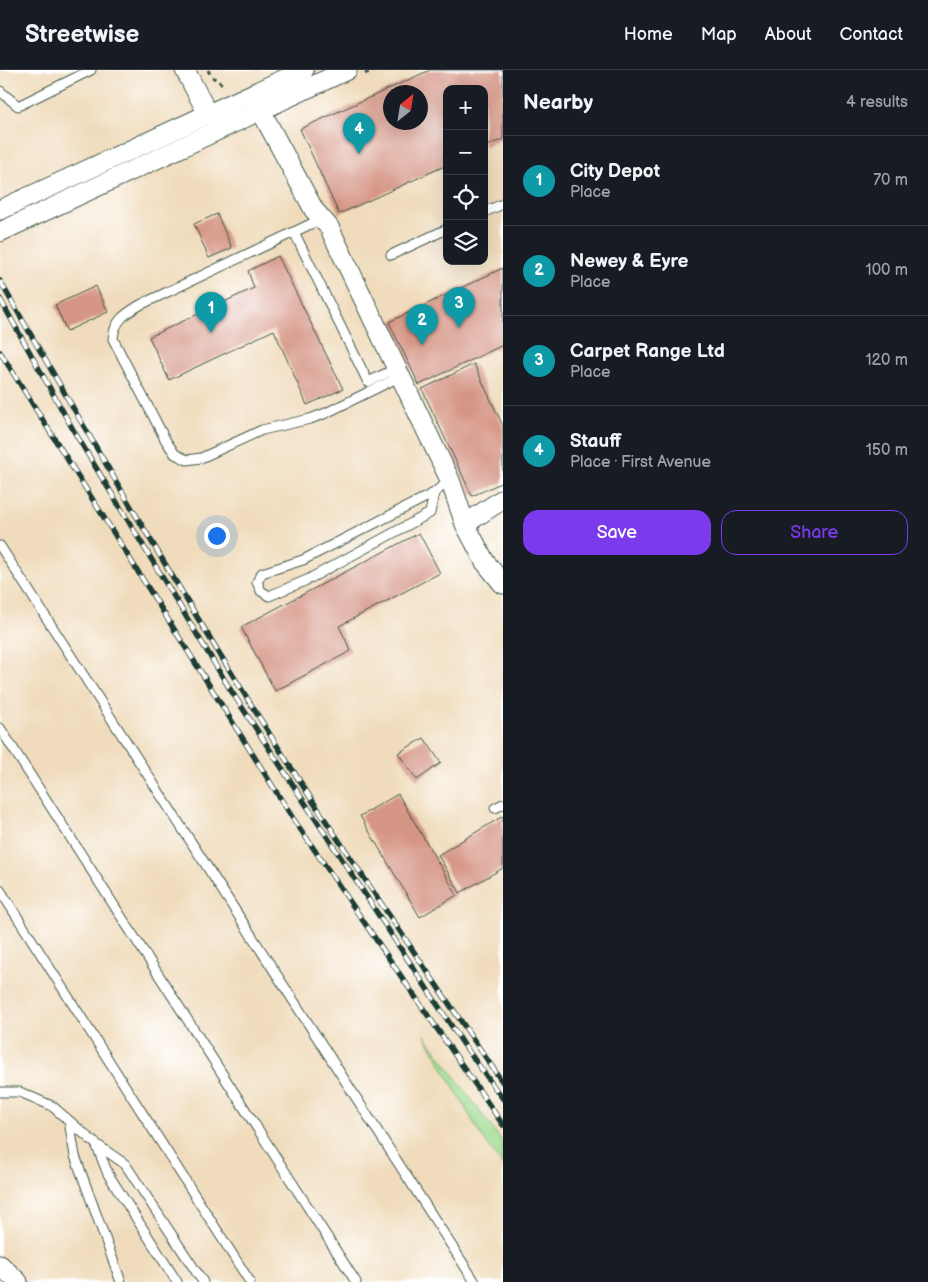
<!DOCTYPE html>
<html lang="en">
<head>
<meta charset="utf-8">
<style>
	body { margin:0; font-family:"Balsamiq Sans",sans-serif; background:#20242c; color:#f1f3f6 }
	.controls { position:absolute; right:15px; top:15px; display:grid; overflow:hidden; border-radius:10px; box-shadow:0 5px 20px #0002 }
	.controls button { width:45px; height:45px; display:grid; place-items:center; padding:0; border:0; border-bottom:1px solid #363941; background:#171b24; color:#f1f3f6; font:25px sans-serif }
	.compass { position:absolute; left:383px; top:15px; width:45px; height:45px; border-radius:50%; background:#171b24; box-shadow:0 5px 20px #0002; rotate:30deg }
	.you { position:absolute; left:216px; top:465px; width:18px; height:18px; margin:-12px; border:4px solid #fff; border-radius:50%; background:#1a73e8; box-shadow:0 0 0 8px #1a73e833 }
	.badge { display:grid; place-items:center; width:32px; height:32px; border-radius:50%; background:#7c3aed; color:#fff; font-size:16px; font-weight:700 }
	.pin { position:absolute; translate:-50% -41px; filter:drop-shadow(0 1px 2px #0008) }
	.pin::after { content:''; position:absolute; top:26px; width:18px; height:15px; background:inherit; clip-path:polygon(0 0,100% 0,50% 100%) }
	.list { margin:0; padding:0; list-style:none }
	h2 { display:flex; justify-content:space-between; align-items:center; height:65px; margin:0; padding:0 20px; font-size:21px }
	h2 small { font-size:16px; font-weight:400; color:#9ea1a6 }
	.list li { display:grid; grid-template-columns:32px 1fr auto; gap:15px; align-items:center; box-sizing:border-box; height:90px; padding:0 20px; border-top:1px solid #363941 }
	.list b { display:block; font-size:19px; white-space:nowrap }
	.list p { margin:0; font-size:16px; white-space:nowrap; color:#9ea1a6 }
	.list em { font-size:16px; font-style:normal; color:#9ea1a6 }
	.actions { display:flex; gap:10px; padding:15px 20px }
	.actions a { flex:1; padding:11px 0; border:1px solid #7c3aed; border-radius:15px; text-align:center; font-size:18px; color:#7c3aed }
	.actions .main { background:#7c3aed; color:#fff }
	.icon { flex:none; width:28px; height:28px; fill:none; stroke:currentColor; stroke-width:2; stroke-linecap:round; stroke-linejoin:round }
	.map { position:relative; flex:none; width:503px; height:1212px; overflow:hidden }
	header { display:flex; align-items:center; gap:30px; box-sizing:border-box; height:70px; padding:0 25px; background:#171b24; border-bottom:1px solid #363941 }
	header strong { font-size:24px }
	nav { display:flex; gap:28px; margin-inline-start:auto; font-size:18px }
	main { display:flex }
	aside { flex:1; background:#171b24 }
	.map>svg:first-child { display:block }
	.green { fill:#a0dc90; stroke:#608c62 }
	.building { fill:#d69686; fill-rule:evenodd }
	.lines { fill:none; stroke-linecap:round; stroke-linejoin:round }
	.lane-casing { stroke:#3e5548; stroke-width:11 }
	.street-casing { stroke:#3e5548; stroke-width:21 }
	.path { stroke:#3e5548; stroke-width:3; stroke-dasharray:4 4; stroke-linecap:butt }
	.lane { stroke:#fff; stroke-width:9 }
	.street { stroke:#fff; stroke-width:19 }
	.rail-casing { stroke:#1f3d34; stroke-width:5.5 }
	.rail { stroke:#fff; stroke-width:4; stroke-dasharray:11; stroke-linecap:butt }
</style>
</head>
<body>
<header>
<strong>Streetwise</strong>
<nav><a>Home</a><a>Map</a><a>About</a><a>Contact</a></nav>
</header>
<main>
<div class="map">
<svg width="503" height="1212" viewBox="0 0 503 1212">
	<rect width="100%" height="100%" fill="#fff"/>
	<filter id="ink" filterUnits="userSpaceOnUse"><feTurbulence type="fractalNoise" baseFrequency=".02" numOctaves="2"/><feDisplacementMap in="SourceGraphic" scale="10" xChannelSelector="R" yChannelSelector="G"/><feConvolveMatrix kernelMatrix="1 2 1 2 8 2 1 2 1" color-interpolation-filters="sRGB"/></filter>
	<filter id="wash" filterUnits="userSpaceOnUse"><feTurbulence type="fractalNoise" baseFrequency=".0096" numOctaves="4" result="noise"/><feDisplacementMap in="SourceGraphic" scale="20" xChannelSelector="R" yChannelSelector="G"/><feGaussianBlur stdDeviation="1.12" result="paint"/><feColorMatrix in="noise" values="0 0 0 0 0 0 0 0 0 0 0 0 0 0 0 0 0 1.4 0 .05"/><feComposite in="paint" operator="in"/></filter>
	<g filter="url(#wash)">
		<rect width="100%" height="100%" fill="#f0dcbc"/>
		<path class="green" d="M424 964 503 1073V1096L480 1064Z"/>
		<g id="blocks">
			<g class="building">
				<path d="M430 0H503V69L484 77V19H447V95L339 144 300 59ZM390 22H420V52H390Z"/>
				<path d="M217 144 232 178 209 188 194 154Z"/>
				<path d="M278 186 343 319 307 335 274 260 169 310 149 267 254 218 248 201Z"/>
				<path d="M503 198V275L419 315 389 252Z"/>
				<path d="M96 216 108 242 67 261 55 235Z"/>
				<path d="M474 294 503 356V412L472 426 422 319Z"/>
				<path d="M419 463 440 503 339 556 351 581 275 621 241 557Z"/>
				<path d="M424 668 441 693 417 710 398 683Z"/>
				<path d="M398 724 457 825 420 847 360 746Z"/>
				<path d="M503 746V798L460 823 438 785Z"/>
			</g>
		</g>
	</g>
	<g filter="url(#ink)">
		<use href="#blocks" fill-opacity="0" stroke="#3e5548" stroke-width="1"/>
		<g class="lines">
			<defs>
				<g id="lane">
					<path d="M0 21 18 36 91 0"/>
					<path d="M484 142 503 134"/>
					<path d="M321 149 294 162 368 312 397 298"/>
					<path d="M294 162 140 235C125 244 114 251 113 269L166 371 175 384 187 390 201 388 262 360 310 349 326 343 401 306"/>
					<path d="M391 185 447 159"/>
					<path d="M434 423 430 443 307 510 269 526 261 521 257 512 262 503 303 490 434 423 450 410"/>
					<path d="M0 476 475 1212"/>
					<path d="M0 658 356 1212"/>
					<path d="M495 738 503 734"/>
					<path d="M0 820 250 1212"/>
					<path d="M0 1022H20L52 1036 96 1074 125 1094 203 1212"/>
					<path d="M69 1051 75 1086 121 1212"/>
					<path d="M96 1074 108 1104 177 1212"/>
				</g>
				<g id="street">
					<path d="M185 0 208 44 217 50"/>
					<path d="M261 41 314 140 329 157 450 410 465 454 485 492 503 514"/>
					<path d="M0 140 304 0"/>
					<path d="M0 162 347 0"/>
					<path d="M465 454 503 429"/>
					<path d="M0 1195 18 1212"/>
				</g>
			</defs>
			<use href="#lane" class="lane-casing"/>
			<use href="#street" class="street-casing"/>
			<g class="path">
				<path d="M208 0 211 6 225 16"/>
				<path d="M365 4 373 0"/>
			</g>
			<use href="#lane" class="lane"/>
			<use href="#street" class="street"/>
			<defs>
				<g id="rail">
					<path d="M0 211C101 387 203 563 314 733 376 827 440 920 503 1013"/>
					<path d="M0 229 75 363 230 619 464 975 503 1029"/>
					<path d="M0 282 292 747 503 1055"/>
				</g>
			</defs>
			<use href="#rail" class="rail-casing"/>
			<use href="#rail" class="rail"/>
		</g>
	</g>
</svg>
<div class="controls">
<button>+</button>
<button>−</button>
<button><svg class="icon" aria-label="locate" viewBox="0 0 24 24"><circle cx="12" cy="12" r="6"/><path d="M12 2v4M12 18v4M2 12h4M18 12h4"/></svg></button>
<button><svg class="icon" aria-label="layers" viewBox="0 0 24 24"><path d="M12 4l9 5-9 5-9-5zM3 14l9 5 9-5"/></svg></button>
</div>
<svg class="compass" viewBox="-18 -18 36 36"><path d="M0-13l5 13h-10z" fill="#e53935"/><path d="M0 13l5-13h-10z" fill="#9ea1a6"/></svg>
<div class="you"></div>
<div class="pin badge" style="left:211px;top:263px;background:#0f9aa8">1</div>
<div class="pin badge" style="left:422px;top:275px;background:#0f9aa8">2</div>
<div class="pin badge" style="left:459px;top:258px;background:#0f9aa8">3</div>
<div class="pin badge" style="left:359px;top:84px;background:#0f9aa8">4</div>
</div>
<aside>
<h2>Nearby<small>4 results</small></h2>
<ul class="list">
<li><span class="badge" style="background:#0f9aa8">1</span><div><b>City Depot</b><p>Place</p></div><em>70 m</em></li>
<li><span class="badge" style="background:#0f9aa8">2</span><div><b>Newey &amp; Eyre</b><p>Place</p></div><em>100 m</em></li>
<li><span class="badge" style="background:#0f9aa8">3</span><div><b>Carpet Range Ltd</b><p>Place</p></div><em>120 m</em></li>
<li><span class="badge" style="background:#0f9aa8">4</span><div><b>Stauff</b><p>Place · First Avenue</p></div><em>150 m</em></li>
</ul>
<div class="actions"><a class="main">Save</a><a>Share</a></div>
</aside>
</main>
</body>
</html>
